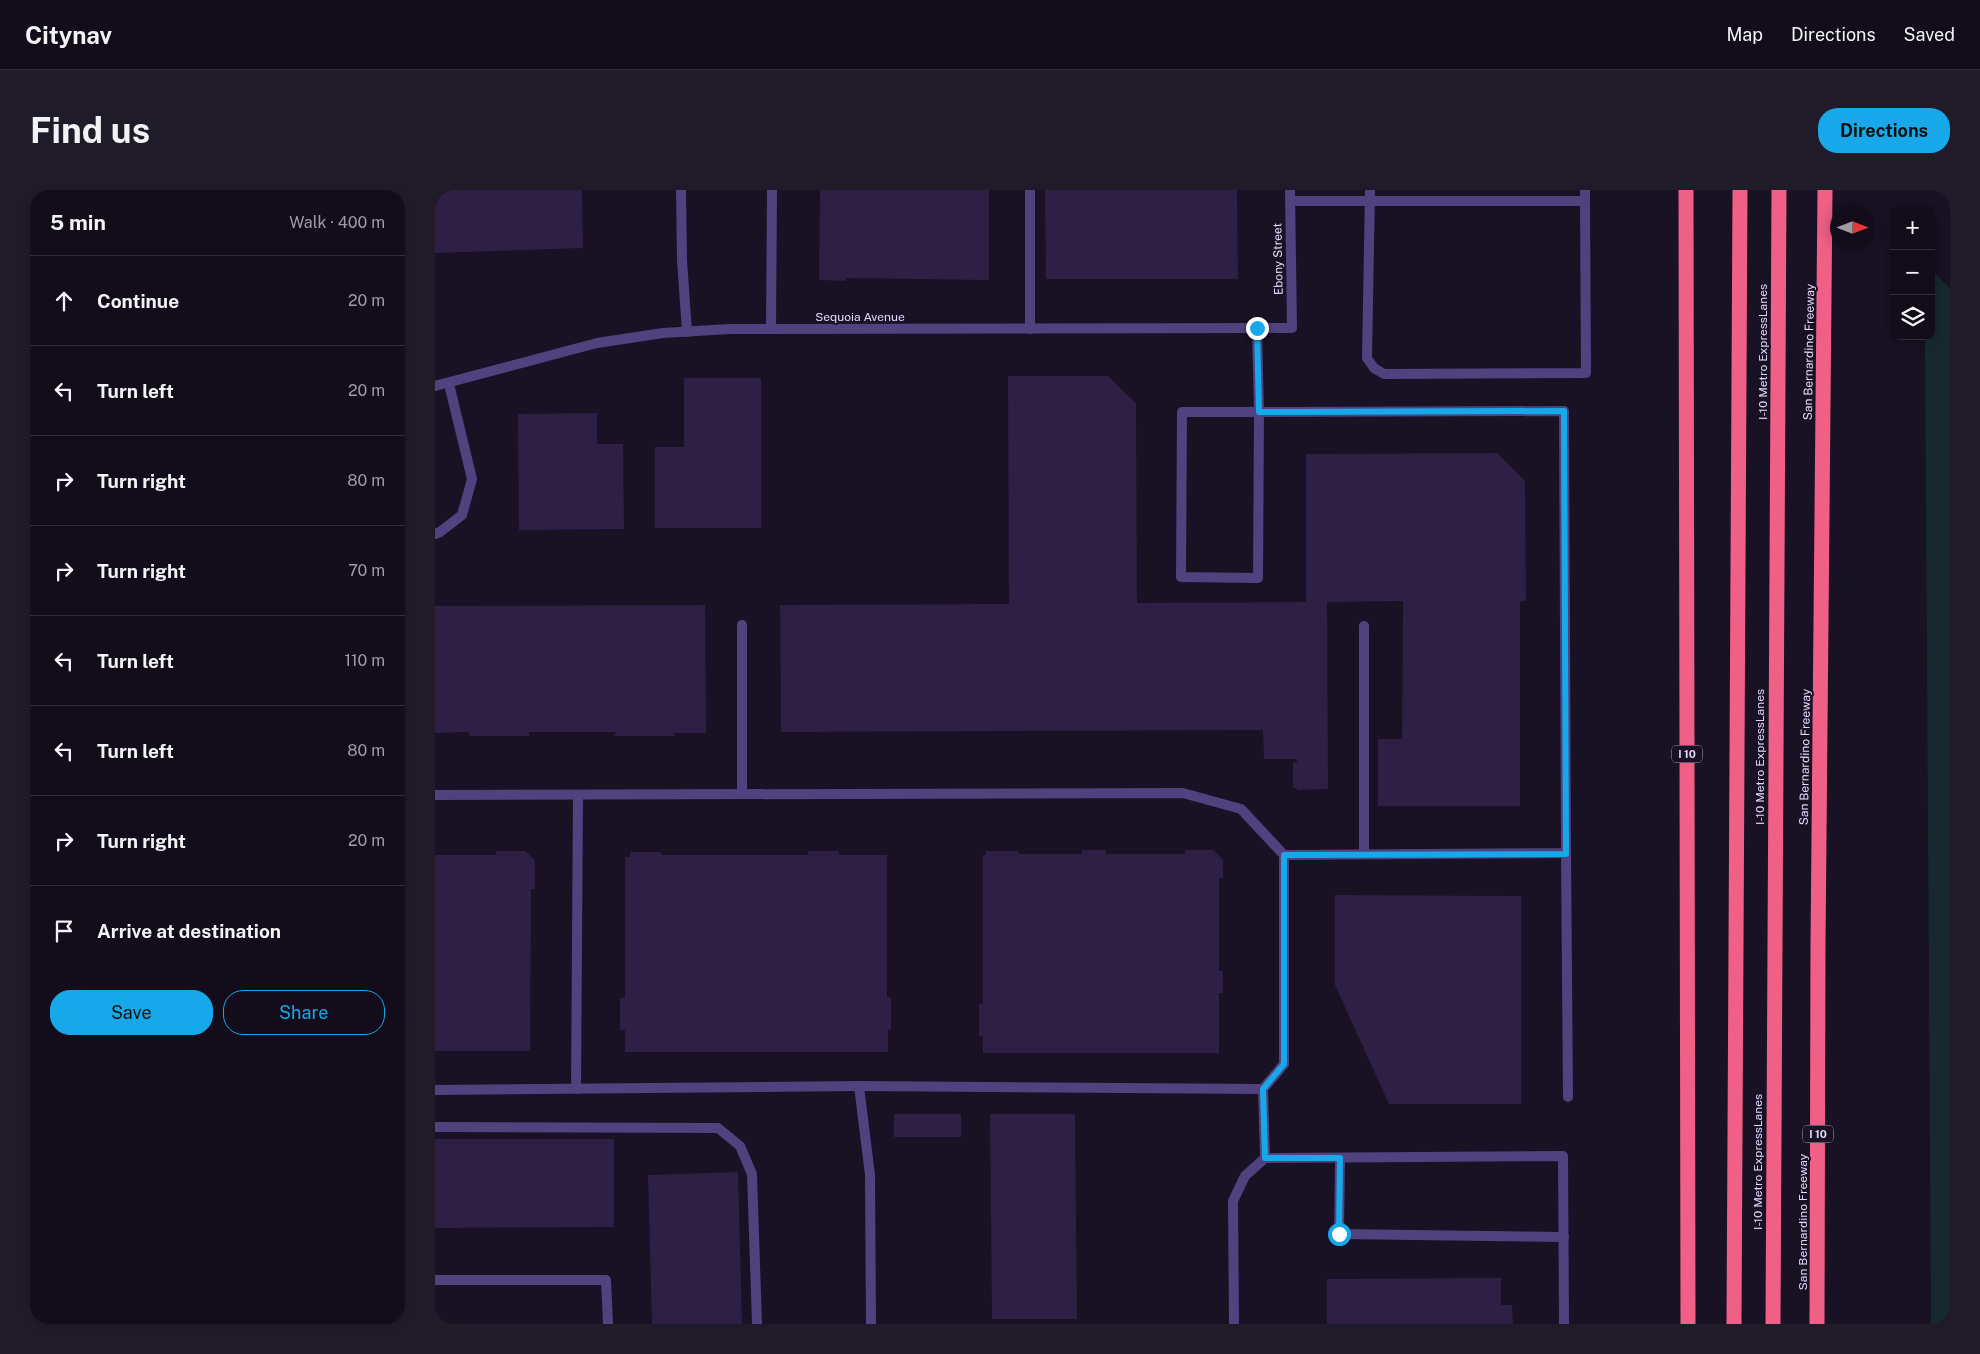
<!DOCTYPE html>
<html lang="en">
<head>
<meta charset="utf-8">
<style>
	body { margin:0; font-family:"Public Sans",sans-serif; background:#201b28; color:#f1f3f6 }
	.controls { position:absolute; right:15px; top:15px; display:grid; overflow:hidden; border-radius:10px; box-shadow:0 2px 12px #0003 }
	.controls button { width:45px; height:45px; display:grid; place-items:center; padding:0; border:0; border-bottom:1px solid #322d3a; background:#130d1b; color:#f1f3f6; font:25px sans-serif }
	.compass { position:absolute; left:1395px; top:15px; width:45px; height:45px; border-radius:50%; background:#130d1b; box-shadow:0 2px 12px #0003; rotate:90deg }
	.stop { position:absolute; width:15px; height:15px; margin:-11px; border:4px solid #17a8e9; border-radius:50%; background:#fff }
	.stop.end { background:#17a8e9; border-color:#fff; box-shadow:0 1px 5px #0008 }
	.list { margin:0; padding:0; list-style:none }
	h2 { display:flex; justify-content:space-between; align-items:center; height:65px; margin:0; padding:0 20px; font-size:21px }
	h2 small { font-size:16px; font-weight:400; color:#9d9ca3 }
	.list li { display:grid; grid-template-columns:32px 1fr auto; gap:15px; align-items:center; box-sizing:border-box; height:90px; padding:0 20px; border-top:1px solid #322d3a }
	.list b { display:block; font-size:19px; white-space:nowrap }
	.list em { font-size:16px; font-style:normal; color:#9d9ca3 }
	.actions { display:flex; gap:10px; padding:15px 20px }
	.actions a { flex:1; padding:11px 0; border:1px solid #17a8e9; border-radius:20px; text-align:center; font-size:18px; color:#17a8e9 }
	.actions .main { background:#17a8e9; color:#111 }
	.icon { flex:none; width:28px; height:28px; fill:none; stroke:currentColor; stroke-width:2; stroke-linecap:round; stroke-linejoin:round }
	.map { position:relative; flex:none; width:1515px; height:1134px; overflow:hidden; border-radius:20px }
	header { display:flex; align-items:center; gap:30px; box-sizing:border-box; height:70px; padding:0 25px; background:#130d1b; border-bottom:1px solid #322d3a }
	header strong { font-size:24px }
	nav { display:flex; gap:28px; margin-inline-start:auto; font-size:18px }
	.intro { display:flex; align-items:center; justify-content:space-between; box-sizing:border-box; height:120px; padding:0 30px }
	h1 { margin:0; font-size:35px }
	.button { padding:12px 22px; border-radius:20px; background:#17a8e9; color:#111; font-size:18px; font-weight:700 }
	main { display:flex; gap:30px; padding:0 30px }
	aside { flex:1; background:#130d1b; border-radius:20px; box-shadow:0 2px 12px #0003 }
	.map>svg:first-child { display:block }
	.green { fill:#15292e }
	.building { fill:#2e1f44 }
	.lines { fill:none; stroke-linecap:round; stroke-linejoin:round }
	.lane { stroke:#50417f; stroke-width:10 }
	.street { stroke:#50417f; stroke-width:10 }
	.highway { stroke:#f05f86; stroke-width:15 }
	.route { stroke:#17a8e9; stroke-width:6 }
	.labels { text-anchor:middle; stroke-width:4; stroke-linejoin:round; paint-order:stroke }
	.shield { fill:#191124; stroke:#a79cba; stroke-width:1 }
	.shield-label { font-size:11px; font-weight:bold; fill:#e4d8fb }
	.street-label { font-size:12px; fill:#e4d8fb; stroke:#191124 }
</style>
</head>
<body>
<header>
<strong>Citynav</strong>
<nav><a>Map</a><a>Directions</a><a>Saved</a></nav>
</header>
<div class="intro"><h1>Find us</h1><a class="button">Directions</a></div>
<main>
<aside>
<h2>5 min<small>Walk · 400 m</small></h2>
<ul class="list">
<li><svg class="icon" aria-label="ahead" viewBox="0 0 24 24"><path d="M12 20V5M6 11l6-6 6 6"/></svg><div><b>Continue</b></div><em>20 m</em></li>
<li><svg class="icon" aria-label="left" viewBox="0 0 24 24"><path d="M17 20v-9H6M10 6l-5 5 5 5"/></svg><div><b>Turn left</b></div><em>20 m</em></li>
<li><svg class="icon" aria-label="right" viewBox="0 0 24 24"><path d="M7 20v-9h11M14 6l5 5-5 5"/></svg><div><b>Turn right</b></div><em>80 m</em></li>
<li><svg class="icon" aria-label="right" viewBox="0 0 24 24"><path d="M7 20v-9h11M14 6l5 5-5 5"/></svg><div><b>Turn right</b></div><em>70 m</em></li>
<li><svg class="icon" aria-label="left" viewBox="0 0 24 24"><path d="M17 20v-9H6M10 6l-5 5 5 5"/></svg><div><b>Turn left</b></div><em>110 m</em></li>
<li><svg class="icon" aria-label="left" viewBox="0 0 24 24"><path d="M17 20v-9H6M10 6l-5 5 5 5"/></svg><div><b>Turn left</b></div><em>80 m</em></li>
<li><svg class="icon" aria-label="right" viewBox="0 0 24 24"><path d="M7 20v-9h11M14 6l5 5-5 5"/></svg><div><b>Turn right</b></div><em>20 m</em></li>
<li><svg class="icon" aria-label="arrive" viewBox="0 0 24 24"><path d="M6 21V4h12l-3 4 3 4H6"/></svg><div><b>Arrive at destination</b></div></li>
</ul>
<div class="actions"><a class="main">Save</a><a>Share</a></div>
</aside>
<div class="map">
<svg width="1515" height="1134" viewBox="0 0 1515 1134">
	<rect width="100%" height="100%" fill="#191124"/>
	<path class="green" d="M1496 80 1515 98V1134H1496L1490 146H1496Z"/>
	<g class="building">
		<path d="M0 0H147L148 58 0 63Z"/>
		<path d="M385 0H554V90L411 88V91L384 90Z"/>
		<path d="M610 0H802L803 89H611Z"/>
		<path d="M573 186H673L701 213 702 413 871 412V264L1062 263 1090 291 1091 411H1085V616H943V549H967L968 411 892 412 893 599 862 600V598H858V572H862V569H829L828 540 346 542 345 415 574 414Z"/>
		<path d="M249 188H326V338H220V257H249Z"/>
		<path d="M162 223V254H188L189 339 84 340 83 224Z"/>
		<path d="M270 415 271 543H239V546H179L181 542H94V546H34V542L0 543V416Z"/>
		<path d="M647 660H671V664H750V660H779L788 670V688H784V781H788V803H784V863H548V846H544V814H548V665H551V661H583V664H647Z"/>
		<path d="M61 661H90L100 670V699H96L95 861H0V665H61Z"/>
		<path d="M373 661H404V665H452V807H456V840H453V862H190V840H185V808H190V667H195V662H226V665H373Z"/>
		<path d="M900 705 1086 706V914H954L900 795Z"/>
		<rect x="459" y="924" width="67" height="23"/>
		<path d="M555 924H640L642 1129H557Z"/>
		<path d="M0 949H179V1037L0 1038Z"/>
		<path d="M303 982 307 1134H217L213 985Z"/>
		<path d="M1066 1088V1115H1077L1078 1134H892V1089Z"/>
	</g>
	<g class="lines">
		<g class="lane">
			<path d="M246 0 247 70 252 142"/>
			<path d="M595 0V139"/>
			<path d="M935 0 932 168 939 178 949 184 1151 183 1150 11"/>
			<path d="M855 11H1150V0"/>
			<path d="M336 139 337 0"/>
			<path d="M747 222H824L823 388 746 387Z"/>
			<path d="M0 344 5 342 27 325 37 289 14 194"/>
			<path d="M307 435V604"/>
			<path d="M929 436V664"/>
			<path d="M0 605 748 603 806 619 849 665 1131 663 1129 221 824 222 822 139"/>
			<path d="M1131 663 1133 907"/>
			<path d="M424 896 435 985 436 1134"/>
			<path d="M141 899 143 605"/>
			<path d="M828 899 830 968 1128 966 1129 1134"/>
			<path d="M0 900 424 896 828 899 849 874V665"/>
			<path d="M0 937 283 938 305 956 317 984 322 1134"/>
			<path d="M905 968 904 1044 1129 1047"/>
			<path d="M0 1090H171L173 1134"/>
			<path d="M799 1134 798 1011 810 986 830 968"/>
		</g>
		<path class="street" d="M0 196 162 153 228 143 294 139 857 138 855 0"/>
		<g class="highway">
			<path d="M1251 0 1253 1134"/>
			<path d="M1299 1134 1305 0"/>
			<path d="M1338 1134 1344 0"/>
			<path d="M1382 1134 1383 754 1390 0"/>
		</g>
	</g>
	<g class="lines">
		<path class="route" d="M822 138 824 222 1129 221 1131 664 849 665V874L828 899 830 968H905L904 1044"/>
	</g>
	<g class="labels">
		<g class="shield">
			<rect x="1237" y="555.5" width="30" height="17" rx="4"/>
			<rect x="1368" y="935.5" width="30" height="17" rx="4"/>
		</g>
		<g class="shield-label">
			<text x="1252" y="568">I 10</text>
			<text x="1383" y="948">I 10</text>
		</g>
		<g class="street-label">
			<text transform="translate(843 69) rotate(-91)" y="4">Ebony Street</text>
			<text x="425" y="131">Sequoia Avenue</text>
			<text transform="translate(1328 162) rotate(-90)" y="4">I-10 Metro ExpressLanes</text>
			<text transform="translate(1374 162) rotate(-89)" y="4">San Bernardino Freeway</text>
			<text transform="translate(1325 567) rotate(-90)" y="4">I-10 Metro ExpressLanes</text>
			<text transform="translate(1370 567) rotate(-89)" y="4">San Bernardino Freeway</text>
			<text transform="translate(1323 972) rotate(-90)" y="4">I-10 Metro ExpressLanes</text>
			<text transform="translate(1368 1032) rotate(-90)" y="4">San Bernardino Freeway</text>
		</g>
	</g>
</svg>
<div class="controls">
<button>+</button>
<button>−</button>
<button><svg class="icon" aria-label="layers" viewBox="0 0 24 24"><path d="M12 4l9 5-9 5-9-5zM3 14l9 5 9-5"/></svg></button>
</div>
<svg class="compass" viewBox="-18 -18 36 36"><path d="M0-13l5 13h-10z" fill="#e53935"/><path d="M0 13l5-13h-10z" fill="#9d9ca3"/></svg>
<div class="stop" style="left:904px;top:1044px"></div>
<div class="stop end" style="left:822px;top:138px"></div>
</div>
</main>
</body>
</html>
